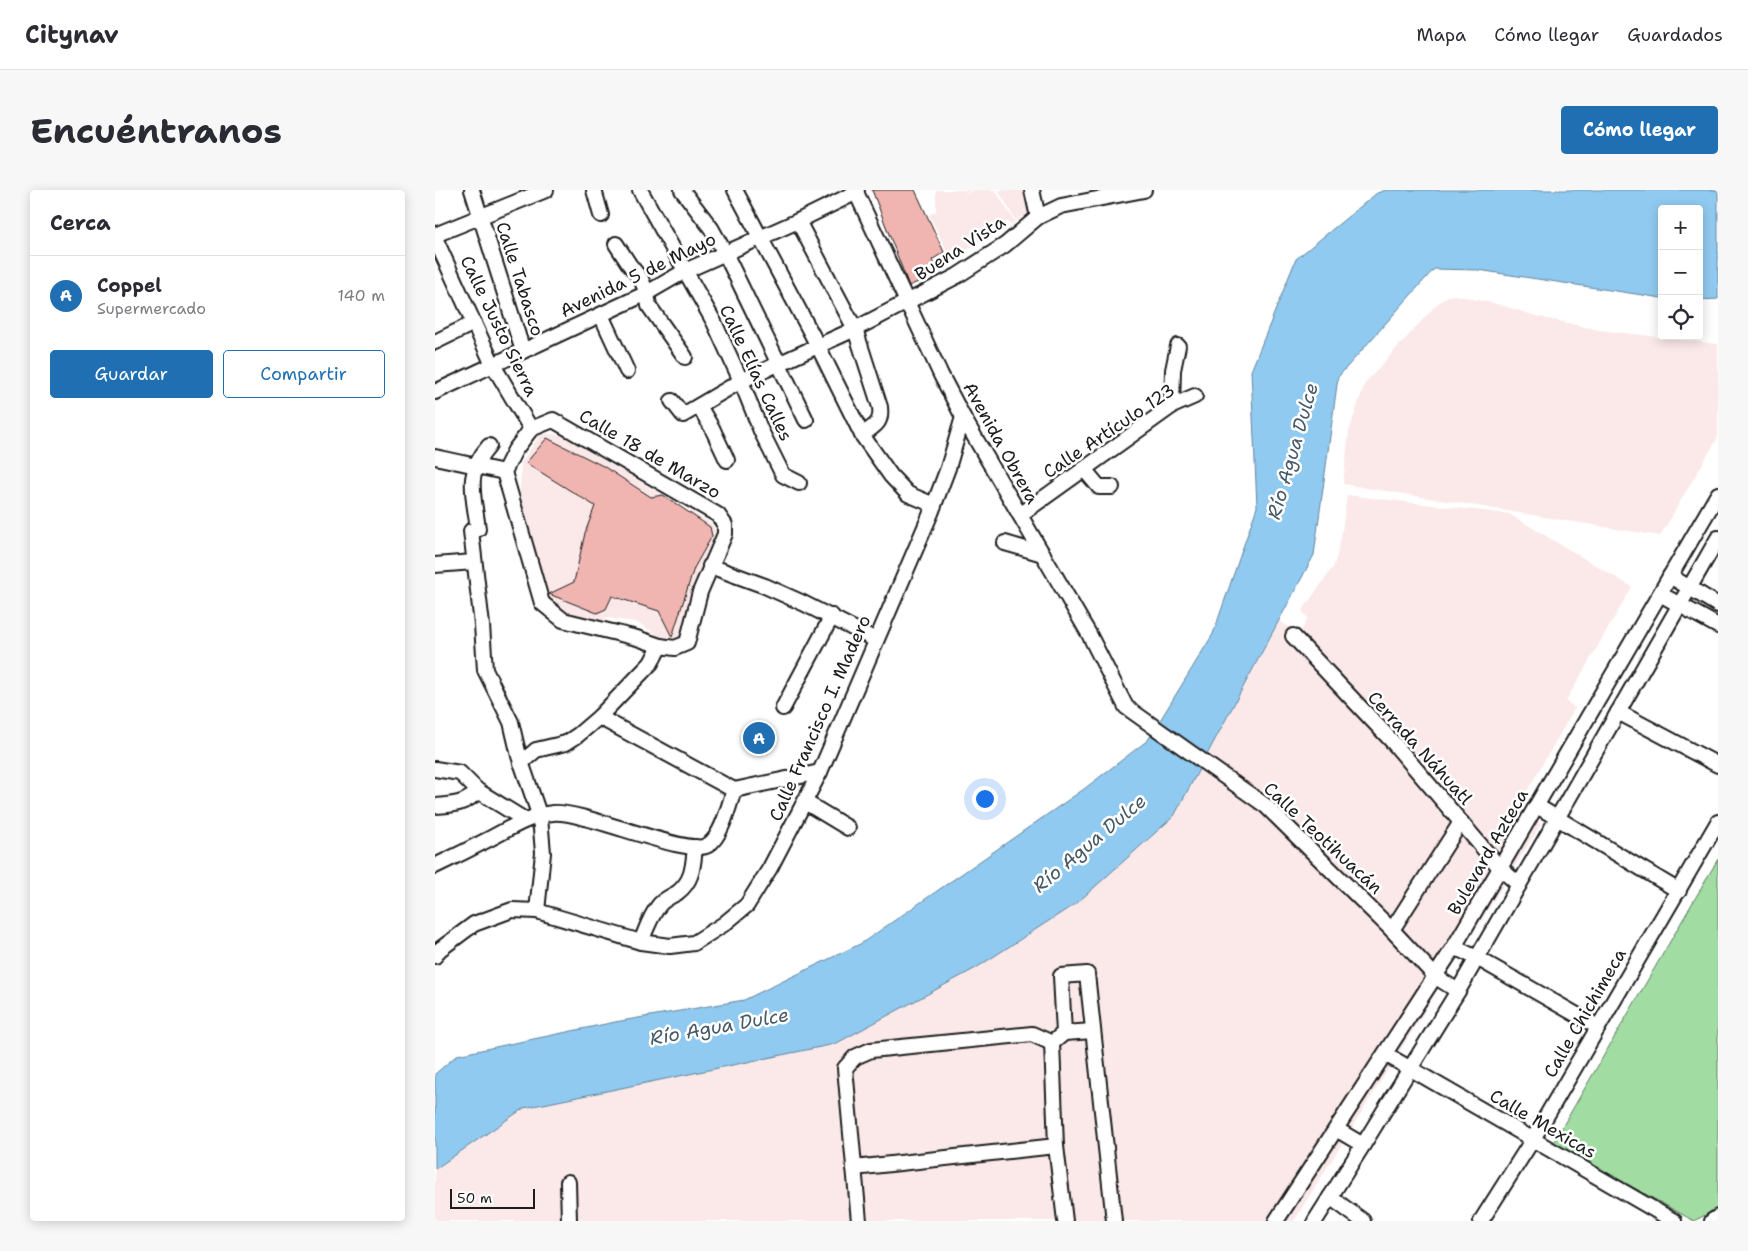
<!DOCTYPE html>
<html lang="es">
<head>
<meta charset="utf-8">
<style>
	body { margin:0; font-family:"Shantell Sans",sans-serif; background:#f7f7f7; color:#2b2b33 }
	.controls { position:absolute; right:15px; top:15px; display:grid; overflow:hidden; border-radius:5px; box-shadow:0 2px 12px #0003 }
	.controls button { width:45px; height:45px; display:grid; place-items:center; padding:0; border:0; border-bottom:1px solid #e1e1e2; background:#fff; color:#2b2b33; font:25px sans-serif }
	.scale { position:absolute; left:15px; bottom:12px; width:85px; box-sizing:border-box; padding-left:5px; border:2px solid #1c1c1c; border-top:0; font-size:14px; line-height:18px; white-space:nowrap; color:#1c1c1c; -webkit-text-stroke:4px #fff; paint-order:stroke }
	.you { position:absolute; left:549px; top:608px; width:18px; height:18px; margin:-12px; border:4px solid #fff; border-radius:50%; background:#1a73e8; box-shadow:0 0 0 8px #1a73e833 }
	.badge { display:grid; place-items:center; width:32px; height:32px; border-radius:50%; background:#1f6fb2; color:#fff; font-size:16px; font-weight:700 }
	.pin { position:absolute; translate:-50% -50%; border:2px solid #fff; box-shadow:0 1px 5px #0006 }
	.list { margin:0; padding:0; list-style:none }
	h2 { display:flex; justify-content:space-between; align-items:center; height:65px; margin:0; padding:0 20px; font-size:21px }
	h2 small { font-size:16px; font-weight:400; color:#7c7c81 }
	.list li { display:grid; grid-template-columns:32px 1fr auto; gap:15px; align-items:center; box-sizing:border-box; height:80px; padding:0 20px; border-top:1px solid #e1e1e2 }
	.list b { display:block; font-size:19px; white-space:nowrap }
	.list p { margin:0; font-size:16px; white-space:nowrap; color:#7c7c81 }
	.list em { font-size:16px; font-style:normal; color:#7c7c81 }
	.actions { display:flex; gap:10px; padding:15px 20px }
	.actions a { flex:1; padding:11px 0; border:1px solid #1f6fb2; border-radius:5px; text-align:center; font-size:18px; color:#1f6fb2 }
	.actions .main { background:#1f6fb2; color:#fff }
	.icon { flex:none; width:28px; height:28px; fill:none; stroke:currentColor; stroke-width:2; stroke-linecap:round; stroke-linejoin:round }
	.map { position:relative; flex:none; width:1283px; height:1031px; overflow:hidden; border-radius:5px }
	header { display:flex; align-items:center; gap:30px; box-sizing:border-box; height:70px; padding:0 25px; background:#fff; border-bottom:1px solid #e1e1e2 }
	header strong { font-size:24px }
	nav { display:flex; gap:28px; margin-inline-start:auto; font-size:18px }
	.intro { display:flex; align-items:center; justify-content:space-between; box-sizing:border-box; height:120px; padding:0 30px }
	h1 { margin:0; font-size:35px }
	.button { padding:12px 22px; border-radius:5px; background:#1f6fb2; color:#fff; font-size:18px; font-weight:700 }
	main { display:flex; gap:30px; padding:0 30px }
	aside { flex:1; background:#fff; border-radius:5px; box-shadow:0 2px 12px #0003 }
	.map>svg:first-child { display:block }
	.built { fill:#fae9e8 }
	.green { fill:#a1dca3; stroke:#5e7c60 }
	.water { fill:#91caf0; stroke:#62849b }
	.building { fill:#f0b5b1; stroke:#1c1c1c }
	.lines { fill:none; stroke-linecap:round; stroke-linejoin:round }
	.minor-casing { stroke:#1c1c1c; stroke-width:18 }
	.minor { stroke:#fff; stroke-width:14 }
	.labels { text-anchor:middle; stroke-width:5; stroke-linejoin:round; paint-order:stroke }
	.street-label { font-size:18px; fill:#1c1c1c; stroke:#fff }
	.water-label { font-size:19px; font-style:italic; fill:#455966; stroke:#fff }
</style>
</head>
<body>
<header>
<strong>Citynav</strong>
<nav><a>Mapa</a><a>Cómo llegar</a><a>Guardados</a></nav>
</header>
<div class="intro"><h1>Encuéntranos</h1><a class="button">Cómo llegar</a></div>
<main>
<aside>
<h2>Cerca<small></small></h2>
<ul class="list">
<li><span class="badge">A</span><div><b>Coppel</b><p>Supermercado</p></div><em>140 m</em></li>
</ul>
<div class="actions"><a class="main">Guardar</a><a>Compartir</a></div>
</aside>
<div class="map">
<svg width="1283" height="1031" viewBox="0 0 1283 1031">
	<rect width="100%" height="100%" fill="#fff"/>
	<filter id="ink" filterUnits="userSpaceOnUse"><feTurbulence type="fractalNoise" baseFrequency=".02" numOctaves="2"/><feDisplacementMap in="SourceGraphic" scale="10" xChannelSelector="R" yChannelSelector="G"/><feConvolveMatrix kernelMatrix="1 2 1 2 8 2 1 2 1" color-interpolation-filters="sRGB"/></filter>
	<g filter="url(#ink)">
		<g class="built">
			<path d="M501 0H537L526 7 539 0H560L580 32 577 35 572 31 517 71 494 25 501 21Z"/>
			<path d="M563 0H593L598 16 594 23 581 31Z"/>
			<path d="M1020 105 1058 113 1105 127 1164 140 1283 154V247L1225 346 908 294 914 241 930 193 1003 113 1013 106Z"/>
			<path d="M106 243 126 245 277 334 286 348 257 450 231 455 218 442 201 432 171 428 159 435 119 419 111 405 96 350 85 303 86 273Z"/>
			<path d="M912 305 1074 324 1197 397 1131 511 1140 518 1081 620 1106 634 859 1031H0V979L89 918 400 854 739 626 844 431 865 443 873 428 867 421 899 376 906 348Z"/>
		</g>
		<path class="green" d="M1283 669V1018L1259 1031 1118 953Z"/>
		<path class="water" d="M951 0H1283V109L1264 110V19H1227V108L1043 80 999 79 903 187 879 365 739 626 643 712 541 778 400 854 89 918 0 979V884L22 865 180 832 309 810 427 753 649 599 713 550 778 444 822 317 816 181 861 69 942 3Z"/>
		<g class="building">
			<path d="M437 0H480L509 62 497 70 503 83 474 96Z"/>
			<path d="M112 248 168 276 216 307 228 305 275 337 277 346 259 378 237 447 224 421 177 406 171 419 162 423 114 404 139 392 150 343 160 316 91 273Z"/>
		</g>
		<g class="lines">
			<defs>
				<g id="minor">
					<path d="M37 0 88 161"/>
					<path d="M159 0 166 25"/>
					<path d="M205 0 279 132 306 191 326 241 348 285 364 293"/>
					<path d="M247 0 276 38 290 63 371 230"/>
					<path d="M300 0 383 156 427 245 456 286 473 304 499 315"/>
					<path d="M420 0 506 185 528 227 654 444 691 517 831 616 957 740 1001 787 1023 801"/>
					<path d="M597 0 603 27"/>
					<path d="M363 31 420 139 445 217C447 234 440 235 427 245"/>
					<path d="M0 45 111 0"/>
					<path d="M0 48 58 175 96 239"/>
					<path d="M181 54 194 74 206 89 212 103 214 116 250 167"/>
					<path d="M166 125 192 181"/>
					<path d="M0 152 39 133"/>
					<path d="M0 202 212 103 250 81 363 31 422 2"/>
					<path d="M237 211 248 225 306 191 420 139 522 86 570 55 603 27 626 16 709 0"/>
					<path d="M264 216 277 238 292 270"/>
					<path d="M737 216 738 180 743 156"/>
					<path d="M118 230 283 325 290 335V344L265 402 252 453 240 458 225 456 202 448 128 430 107 413 69 282 80 260 96 239Z"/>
					<path d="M54 256C29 284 39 305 43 339L36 341 47 435 50 480 76 532 84 566 105 627 108 663 102 721"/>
					<path d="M0 267 69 282"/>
					<path d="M649 279 664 297H677"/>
					<path d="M585 325 737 216 760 206"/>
					<path d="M570 353 608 364"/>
					<path d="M0 375 39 372"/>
					<path d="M275 376 330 396 368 413 441 450"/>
					<path d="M1235 386 1283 415"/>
					<path d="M1225 404 1283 436"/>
					<path d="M858 446 956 550 1065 678 1084 695"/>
					<path d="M348 518 397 426"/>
					<path d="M1183 522 1283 575"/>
					<path d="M164 527 299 600 385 582"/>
					<path d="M86 573 101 560 131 553 143 545 164 527 216 473 225 456"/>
					<path d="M0 579 25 583 43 601 90 630"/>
					<path d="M370 612 413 638"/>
					<path d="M0 616C18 615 31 614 43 601"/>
					<path d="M1102 616 1244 701"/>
					<path d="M0 676C19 667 39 657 58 647 77 637 96 625 118 623 149 620 254 668 273 655 287 646 294 615 299 600"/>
					<path d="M957 740 1026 632"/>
					<path d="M206 752C211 739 216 725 225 714 230 709 236 706 242 703 258 691 258 676 260 657"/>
					<path d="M1019 757 1042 768 1163 837"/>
					<path d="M0 766 4 760 39 734 77 720 102 721 206 752 235 756 259 753 289 734 312 715 335 678 385 582 496 323 513 278 528 227"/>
					<path d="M629 843 658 841"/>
					<path d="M950 864 1239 1031"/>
					<path d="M901 939 928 955"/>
					<path d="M419 978 621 956"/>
					<path d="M133 992 134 1031"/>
					<path d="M895 1007 928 1031"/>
					<path d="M424 1031 410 878 420 867 436 860 597 844 617 853"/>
					<path d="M630 1031 621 956 617 853 629 843 626 786 652 784 679 1031"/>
					<path d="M841 1031 1019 757 1283 304"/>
					<path d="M880 1031 928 955 1023 801 1283 348"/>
					<path d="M1046 1031 1098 949 1283 632"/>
					<path d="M1277 1031 1283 1027"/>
				</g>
			</defs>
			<use href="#minor" class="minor-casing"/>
			<use href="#minor" class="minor"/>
		</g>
	</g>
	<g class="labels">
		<g class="street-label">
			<text transform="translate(525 58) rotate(-33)" y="6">Buena Vista</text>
			<text transform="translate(203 85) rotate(-26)" y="6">Avenida 5 de Mayo</text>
			<text transform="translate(85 89) rotate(72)" y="6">Calle Tabasco</text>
			<text transform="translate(64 136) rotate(64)" y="6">Calle Justo Sierra</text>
			<text transform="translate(321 183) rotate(65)" y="6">Calle Elías Calles</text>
			<text transform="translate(674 241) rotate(-34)" y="6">Calle Artículo 123</text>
			<text transform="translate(566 253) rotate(61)" y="6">Avenida Obrera</text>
			<text transform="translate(215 264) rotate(30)" y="6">Calle 18 de Marzo</text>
			<text transform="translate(385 528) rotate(-66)" y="6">Calle Francisco I. Madero</text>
			<text transform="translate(985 558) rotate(48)" y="6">Cerrada Náhuatl</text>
			<text transform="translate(888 648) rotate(43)" y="6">Calle Teotihuacán</text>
			<text transform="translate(1053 662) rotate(-60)" y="6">Bulevard Azteca</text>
			<text transform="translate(1150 823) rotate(-60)" y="6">Calle Chichimeca</text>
			<text transform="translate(1108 934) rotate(30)" y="6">Calle Mexicas</text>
		</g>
		<g class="water-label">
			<text transform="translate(857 261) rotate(-74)" y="7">Río Agua Dulce</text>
			<text transform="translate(654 653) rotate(-40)" y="7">Río Agua Dulce</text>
			<text transform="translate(284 836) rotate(-10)" y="7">Río Agua Dulce</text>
		</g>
	</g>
</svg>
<div class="controls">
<button>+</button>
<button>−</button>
<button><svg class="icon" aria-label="locate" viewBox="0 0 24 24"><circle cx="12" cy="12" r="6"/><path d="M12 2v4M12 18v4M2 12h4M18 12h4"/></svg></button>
</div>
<div class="scale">50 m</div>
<div class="you"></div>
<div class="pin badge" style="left:324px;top:548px">A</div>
</div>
</main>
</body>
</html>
